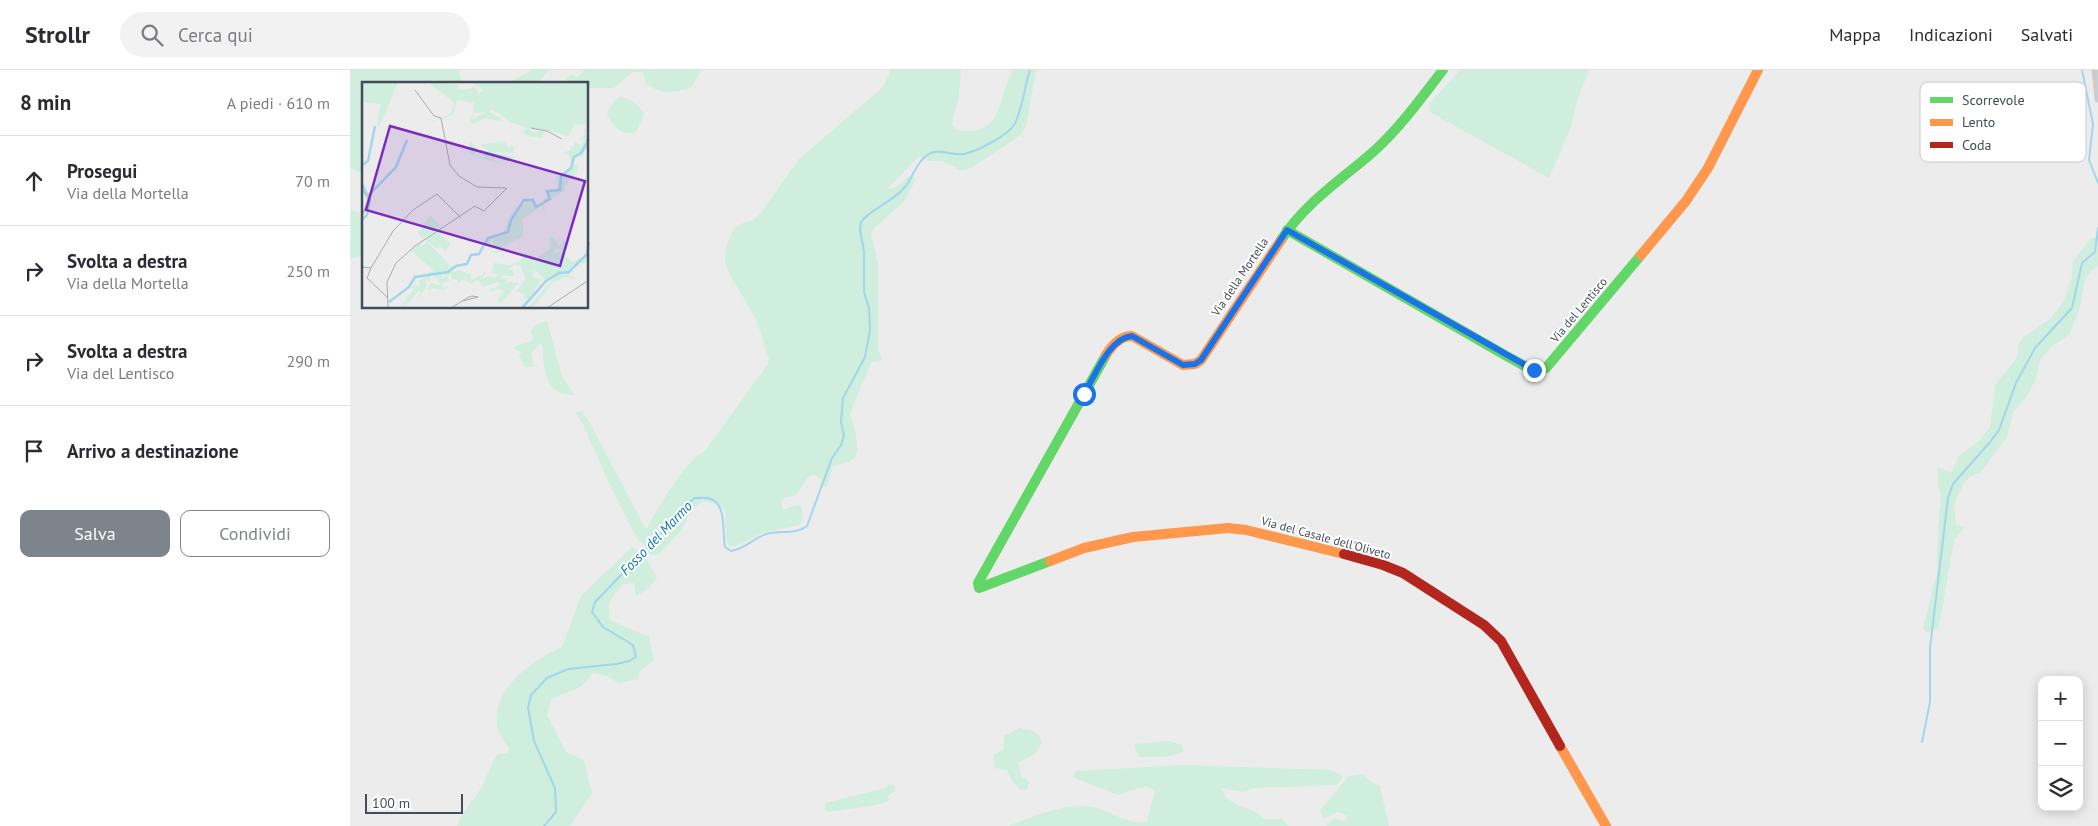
<!DOCTYPE html>
<html lang="it">
<head>
<meta charset="utf-8">
<style>
	body { margin:0; font-family:"PT Sans",sans-serif; background:#f2f2f3; color:#2b2b33 }
	.controls { position:absolute; right:15px; bottom:15px; display:grid; overflow:hidden; border-radius:10px; box-shadow:0 2px 12px #0003 }
	.controls button { width:45px; height:45px; display:grid; place-items:center; padding:0; border:0; border-bottom:1px solid #e1e1e2; background:#fff; color:#2b2b33; font:25px sans-serif }
	.scale { position:absolute; left:15px; bottom:12px; width:98px; box-sizing:border-box; padding-left:5px; border:2px solid #434c59; border-top:0; font-size:14px; line-height:18px; white-space:nowrap; color:#434c59; -webkit-text-stroke:4px #fff; paint-order:stroke }
	.stop { position:absolute; width:15px; height:15px; margin:-11px; border:4px solid #1a73e8; border-radius:50%; background:#fff }
	.stop.end { background:#1a73e8; border-color:#fff; box-shadow:0 1px 5px #0008 }
	.list { margin:0; padding:0; list-style:none }
	h2 { display:flex; justify-content:space-between; align-items:center; height:65px; margin:0; padding:0 20px; font-size:21px }
	h2 small { font-size:16px; font-weight:400; color:#7c7c81 }
	.list li { display:grid; grid-template-columns:32px 1fr auto; gap:15px; align-items:center; box-sizing:border-box; height:90px; padding:0 20px; border-top:1px solid #e1e1e2 }
	.list b { display:block; font-size:19px; white-space:nowrap }
	.list p { margin:0; font-size:16px; white-space:nowrap; color:#7c7c81 }
	.list em { font-size:16px; font-style:normal; color:#7c7c81 }
	.actions { display:flex; gap:10px; padding:15px 20px }
	.actions a { flex:1; padding:11px 0; border:1px solid #7e848c; border-radius:10px; text-align:center; font-size:18px; color:#7e848c }
	.actions .main { background:#7e848c; color:#fff }
	.icon { flex:none; width:28px; height:28px; fill:none; stroke:currentColor; stroke-width:2; stroke-linecap:round; stroke-linejoin:round }
	.map { position:relative; flex:none; width:1748px; height:756px; overflow:hidden }
	header { display:flex; align-items:center; gap:30px; box-sizing:border-box; height:70px; padding:0 25px; background:#fff; border-bottom:1px solid #e1e1e2 }
	header strong { font-size:24px }
	nav { display:flex; gap:28px; margin-inline-start:auto; font-size:18px }
	.search { width:350px; height:45px; background:#f2f2f3; display:flex; align-items:center; gap:12px; box-sizing:border-box; padding:0 18px; border-radius:28px; color:#7c7c81; font-size:19px }
	main { display:flex }
	aside { flex:1; background:#fff }
	.map>svg:first-child { display:block }
	.green { fill:#cfeedd }
	.lines { fill:none; stroke-linecap:round; stroke-linejoin:round }
	.stream { stroke:#a2d6ed; stroke-width:2 }
	.street { stroke:#c9cdd0; stroke-width:7 }
	.fast { stroke:#63d668; stroke-width:10 }
	.slow { stroke:#ff974d; stroke-width:10 }
	.jam { stroke:#b3261e; stroke-width:10 }
	.route { stroke:#1a73e8; stroke-width:6 }
	.labels { text-anchor:middle; stroke-width:4; stroke-linejoin:round; paint-order:stroke }
	.street-label { font-size:12px; fill:#434c59; stroke:#fff }
	.water-label { font-size:14px; font-style:italic; fill:#0877a6; stroke:#fff }
	.inset-river { fill:none; stroke:#a2d6ed; stroke-width:2.5 }
	.inset-road { fill:none; stroke:#a9acb1; stroke-width:1 }
	.view { fill:#7b2cbf; fill-opacity:0.15; stroke:#7b2cbf; stroke-width:2.5 }
	.inset-edge { fill:none; stroke:#434c59; stroke-width:2.5 }
	.key { fill:#fff; stroke:#c7c9cd; stroke-width:1 }
	.key-label { font-size:14px; fill:#434c59 }
</style>
</head>
<body>
<header>
<strong>Strollr</strong>
<div class="search"><svg class="icon" aria-label="search" viewBox="0 0 24 24"><circle cx="10" cy="10" r="6"/><path d="M15 15l6 6"/></svg>Cerca qui</div>
<nav><a>Mappa</a><a>Indicazioni</a><a>Salvati</a></nav>
</header>
<main>
<aside>
<h2>8 min<small>A piedi · 610 m</small></h2>
<ul class="list">
<li><svg class="icon" aria-label="ahead" viewBox="0 0 24 24"><path d="M12 20V5M6 11l6-6 6 6"/></svg><div><b>Prosegui</b><p>Via della Mortella</p></div><em>70 m</em></li>
<li><svg class="icon" aria-label="right" viewBox="0 0 24 24"><path d="M7 20v-9h11M14 6l5 5-5 5"/></svg><div><b>Svolta a destra</b><p>Via della Mortella</p></div><em>250 m</em></li>
<li><svg class="icon" aria-label="right" viewBox="0 0 24 24"><path d="M7 20v-9h11M14 6l5 5-5 5"/></svg><div><b>Svolta a destra</b><p>Via del Lentisco</p></div><em>290 m</em></li>
<li><svg class="icon" aria-label="arrive" viewBox="0 0 24 24"><path d="M6 21V4h12l-3 4 3 4H6"/></svg><div><b>Arrivo a destinazione</b></div></li>
</ul>
<div class="actions"><a class="main">Salva</a><a>Condividi</a></div>
</aside>
<div class="map">
<svg width="1748" height="756" viewBox="0 0 1748 756">
	<rect width="100%" height="100%" fill="#edecec"/>
	<g class="green">
		<path d="M0 0H109L112 14H14V104L0 98Z"/>
		<path d="M182 0H199L186 14H156Z"/>
		<path d="M234 0H351L342 17C323 23 313 25 296 14L293 2H282L264 18H238V14H222L216 9 220 4 228 7Z"/>
		<path d="M540 0H611L609 26 602 54 607 60C655 67 646 30 663 0H686L676 56 670 66 621 98 612 101 592 91H580L569 86 536 120 548 116 559 106 565 107V111L554 132 524 158 521 164 528 194V281L533 289 521 293 500 343 506 364 507 380 505 387 499 392 483 396 477 416 470 417 471 409 464 404 458 407 446 425 434 428 431 433 433 440 443 436 451 435 453 446 450 455 414 462 387 476H379L376 469 375 440 368 435 354 431 341 439 332 460 308 485H300L297 477 287 469 259 413 233 354 225 342 231 341 239 351 296 460C304 444 339 385 354 382L418 294 419 289 406 249 378 201 375 191 376 177 383 159 393 153 403 150 410 144 449 89 533 17 539 5Z"/>
		<path d="M1110 0H1239L1228 29 1220 59 1199 108 1080 42 1079 34Z"/>
		<path d="M269 27C281 28 287 34 294 44L286 62C273 67 262 56 257 44L263 32Z"/>
		<path d="M1 140 10 143 14 150V188L10 186 0 189Z"/>
		<path d="M1748 166V196L1742 200 1735 210 1729 241 1719 265 1702 276 1690 290 1686 309 1677 326 1663 342 1657 367 1631 402 1621 406 1613 414 1604 436 1606 455 1615 457 1604 470 1589 557 1578 563 1573 558 1587 502 1589 442 1591 429 1588 415V397L1602 403 1608 387 1630 370 1640 357 1645 315 1667 287 1669 273 1674 267 1701 248 1713 232 1722 207 1723 191 1740 169Z"/>
		<path d="M197 251 212 306 224 325C216 325 207 323 202 317 195 309 192 288 193 278L190 273 181 283 184 297H176L169 287 171 282 165 279V276L180 272 183 268 180 260 190 253Z"/>
		<path d="M282 477 293 483 307 508 298 519 286 526 284 513 273 514C263 526 255 534 261 550L299 567 304 590 289 602V609L269 613 254 605 243 603 232 616 202 629 197 645 216 682 234 690 242 723 220 756H107L111 746 132 717 143 691 148 684 157 683 159 678C155 672 148 664 147 657 141 619 182 590 212 577L231 526Z"/>
		<path d="M669 658C681 660 688 660 692 673L685 684 668 693 672 707 679 712 677 719 670 720 662 711 657 700 645 698 643 685 654 679V666Z"/>
		<path d="M819 671 832 675 834 682 815 687H789L784 674Z"/>
		<path d="M832 695 981 700 993 706 987 715 904 718 893 722 871 718 876 728 888 735 902 740 915 749H932L938 756H658C684 746 716 732 744 737 763 741 777 756 797 751L805 721 795 716 768 725 723 707 726 701Z"/>
		<path d="M1013 704 1021 712 1030 716 1039 756H976L984 748 994 752 998 745 987 742 974 749 970 740 999 706Z"/>
		<path d="M540 714 545 717V721L538 726 539 731 526 735 479 742 475 740V733L535 718Z"/>
	</g>
	<g class="lines">
		<g class="stream">
			<path d="M1732 0 1743 54 1739 90 1748 113"/>
			<path d="M1572 672 1580 632V578L1598 428 1603 414 1640 372 1649 360 1666 313 1685 278 1722 238 1732 193 1745 182 1748 158"/>
			<path d="M194 756 206 742 205 718 184 671 178 638 181 625 197 608 218 599 266 594 279 591 286 587 283 575 253 557 242 542 245 532 310 465 329 440 345 428C349 428 356 427 361 429 377 435 372 463 375 477L381 481C397 478 402 469 416 464 430 460 446 465 457 456L482 388 491 375 494 366 491 352 493 328 515 287 520 260 519 238 514 222V181L510 160 511 152C521 138 542 133 555 117 565 105 567 87 584 82 594 80 605 86 614 84 627 81 657 66 664 55 671 44 675 15 680 0"/>
		</g>
		<path class="street" d="M1745 0 1748 29"/>
		<g class="fast">
			<path d="M937 160 1160 288C1171 293 1185 305 1196 298L1291 185"/>
			<path d="M931 170C955 133 991 110 1023 82 1050 58 1071 28 1093 0"/>
			<path d="M700 491 629 518 628 513 756 285"/>
		</g>
		<g class="slow">
			<path d="M1291 185 1336 131 1358 98 1408 0"/>
			<path d="M756 285C762 275 770 266 782 266L833 295 845 294 851 290 931 170"/>
			<path d="M700 491 734 478 783 467 878 458 896 460 994 484"/>
			<path d="M1210 676 1256 756"/>
		</g>
		<path class="jam" d="M994 484 1033 495 1053 503 1134 555 1151 571 1210 676"/>
	</g>
	<g class="lines">
		<path class="route" d="M734 324C745 306 759 268 782 266L833 295 845 294 851 290 937 160 1184 300"/>
	</g>
	<g class="labels">
		<g class="street-label">
			<text transform="translate(890 207) rotate(-56)" y="4">Via della Mortella</text>
			<text transform="translate(1229 240) rotate(-50)" y="4">Via del Lentisco</text>
			<text transform="translate(976 468) rotate(15)" y="4">Via del Casale dell'Oliveto</text>
		</g>
		<g class="water-label">
			<text transform="translate(306 468) rotate(-46)" y="5">Fosso del Marmo</text>
		</g>
	</g>
	<g transform="translate(12 12)">
		<rect width="226" height="226" fill="#edecec"/>
		<path d="M0 0H36L18 43H15L18 22 0 20ZM65 0 95 2 96 7 101 8 113 5 117 12 121 8 108 0H226V23L223 20 226 24V43L212 42 206 55 194 50 166 46 170 50 182 49 180 56 166 54 160 50 165 46 148 40 130 27 127 30 139 36 138 39 123 36 111 42 108 40 111 32V37L124 30 111 31 112 21 95 18 91 33 60 43 89 32 92 20ZM222 46 226 48 223 53 226 51V63L221 75H213L210 82 206 71 204 73 202 70 209 68 210 74 208 63 211 66 213 60 218 63 217 67 219 65 222 56 215 59 222 53ZM108 59 115 65 112 72 124 76 118 68 128 69 119 65 120 62 142 60 149 67V63L153 65 151 71 132 70 154 75 141 79 134 75 132 78 140 82 112 74 107 71ZM214 82 217 84 213 93 203 103 202 109 182 121 181 117 187 115 183 108 196 107 195 95ZM163 119H171L173 124 181 120 184 138 180 123 161 137V154L139 166 142 175 139 170 132 171 128 169H139L130 165 131 157 117 171 126 155 141 154 148 134 155 124 164 122ZM68 133 79 145 61 157 56 151ZM76 150 89 162 83 169 79 165 75 167 63 157ZM187 155H191L197 164 202 157 206 164 204 168 193 167 192 172 198 168 210 180 226 173 222 183 218 179 215 182 220 185 214 184 206 193 217 198 203 195 190 201 173 223 166 226 195 192 184 198 171 187 176 175 188 167ZM61 159 57 166 65 160 88 183 85 187 93 183H103L92 186 87 194 79 192 80 198 84 194 88 199 80 201 81 203 80 206 85 205 80 209 82 214 80 208 73 206 65 208 69 201 80 204 75 199 77 195 72 197 73 193 68 194V200L62 194 55 196 49 204 46 202 52 195 72 189 49 168ZM163 171 175 176 168 177H175L170 194 179 198 167 217H161L163 212 154 209 164 196 158 184 153 183 145 188 151 187 152 194H140L142 198 146 196 143 203 148 200 157 201 139 221 135 218 142 209 136 207 129 210V205L132 207 138 203 136 200 121 205 116 198 109 202 103 198 105 195 95 202V198L90 197 89 191 96 188 108 192 110 198 121 192V189L124 191 120 197 130 193 132 196 136 193 130 191 132 181 149 183 159 178ZM63 196 65 198 63 200 65 203 61 210 53 220 59 210 57 209 43 224 41 221 52 207 50 204 58 203 57 198Z" fill="#cfeedd"/>
		<path class="inset-river" d="M0 83 6 79 13 44M0 102 8 118 5 133 0 138M7 113 34 85 45 58M27 220 47 205 53 195 86 190 94 184 105 182 109 173 117 172 126 156 146 150 149 138 162 118H171L174 125 188 117 185 109 198 108 199 94 209 86 212 75 219 71 227 57M160 226 184 199 197 191 207 190 225 172 227 160"/>
		<path class="inset-road" d="M53 8 72 34 79 36 88 83 97 94 115 105 144 106M169 46 185 49 200 57M0 107 6 117 0 135M0 185 9 186 5 196 25 215M9 186 31 149 51 128 75 112 99 136M26 226 25 200 34 181 53 164 113 124 122 129 145 106M89 226 105 216 110 214 116 215 101 219M185 226 227 198"/>
		<path class="view" d="M28 44 223 99 198 184 4 128Z"/>
		<rect width="226" height="226" class="inset-edge"/>
	</g>
	<rect x="1570" y="12" width="166" height="80" rx="8" class="key"/>
	<rect x="1580" y="27" width="23" height="6" fill="#63d668"/>
	<rect x="1580" y="49" width="23" height="7" fill="#ff974d"/>
	<rect x="1580" y="72" width="23" height="6" fill="#b3261e"/>
	<g class="key-label">
		<text x="1612" y="35">Scorrevole</text>
		<text x="1612" y="57">Lento</text>
		<text x="1612" y="80">Coda</text>
	</g>
</svg>
<div class="controls">
<button>+</button>
<button>−</button>
<button><svg class="icon" aria-label="layers" viewBox="0 0 24 24"><path d="M12 4l9 5-9 5-9-5zM3 14l9 5 9-5"/></svg></button>
</div>
<div class="scale">100 m</div>
<div class="stop" style="left:734px;top:324px"></div>
<div class="stop end" style="left:1184px;top:300px"></div>
</div>
</main>
</body>
</html>
